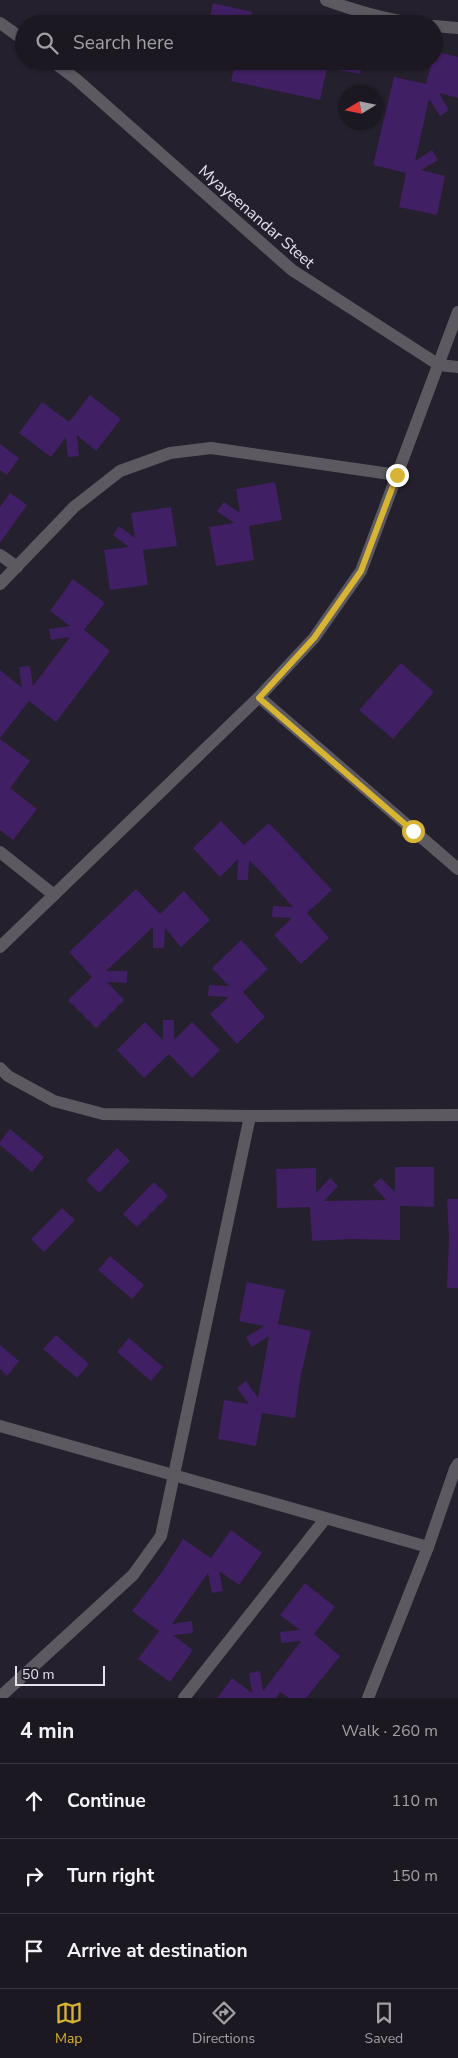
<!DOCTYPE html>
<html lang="en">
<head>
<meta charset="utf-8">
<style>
	body { margin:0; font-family:"Nunito Sans",sans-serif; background:#29252f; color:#f1f3f6 }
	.compass { position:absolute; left:338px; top:85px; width:45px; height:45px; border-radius:50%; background:#1c1822; box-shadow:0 1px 4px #0004; rotate:260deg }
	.scale { position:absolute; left:15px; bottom:12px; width:90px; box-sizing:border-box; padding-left:5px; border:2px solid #e5e2eb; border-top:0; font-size:14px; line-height:18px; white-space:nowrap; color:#e5e2eb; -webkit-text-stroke:4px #25202d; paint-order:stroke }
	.stop { position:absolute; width:15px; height:15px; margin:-11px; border:4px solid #d8b434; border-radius:50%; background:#fff }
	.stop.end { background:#d8b434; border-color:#fff; box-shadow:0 1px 5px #0008 }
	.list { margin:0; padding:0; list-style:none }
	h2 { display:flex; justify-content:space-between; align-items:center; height:65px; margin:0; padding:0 20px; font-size:21px }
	h2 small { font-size:16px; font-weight:400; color:#a0a0a5 }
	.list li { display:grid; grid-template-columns:32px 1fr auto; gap:15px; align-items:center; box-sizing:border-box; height:75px; padding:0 20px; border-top:1px solid #3a3740 }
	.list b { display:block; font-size:19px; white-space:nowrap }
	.list em { font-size:16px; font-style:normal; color:#a0a0a5 }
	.icon { flex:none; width:28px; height:28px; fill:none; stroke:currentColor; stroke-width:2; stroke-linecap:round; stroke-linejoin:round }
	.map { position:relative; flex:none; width:458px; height:1698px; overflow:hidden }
	.search { position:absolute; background:#1c1822; box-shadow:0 1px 4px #0004; left:15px; right:15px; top:15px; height:55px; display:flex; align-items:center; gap:12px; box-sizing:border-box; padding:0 18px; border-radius:28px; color:#a0a0a5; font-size:19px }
	.sheet { height:290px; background:#1c1822 }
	nav { display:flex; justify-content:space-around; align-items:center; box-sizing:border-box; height:70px; border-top:1px solid #3a3740; background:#1c1822; font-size:14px; color:#a0a0a5 }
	nav a { display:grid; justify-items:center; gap:2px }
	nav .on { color:#d8b434 }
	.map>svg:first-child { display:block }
	.building { fill:#401f64 }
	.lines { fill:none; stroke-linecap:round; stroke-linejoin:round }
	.minor { stroke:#5c5960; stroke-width:12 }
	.route { stroke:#d8b434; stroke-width:6 }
	.labels { text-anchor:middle; stroke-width:4; stroke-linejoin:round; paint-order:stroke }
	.street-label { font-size:16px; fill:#e5e2eb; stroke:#25202d }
</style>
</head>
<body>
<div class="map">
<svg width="458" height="1698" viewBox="0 0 458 1698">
	<rect width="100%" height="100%" fill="#25202d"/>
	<g class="building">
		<path d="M213 3 252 12 249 24H213L214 19 210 18Z"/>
		<path d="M434 51 458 57V98L439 93 449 110 440 116 429 99 415 161 432 150 438 160 421 170 445 176 437 215 399 207 406 173 373 165 394 77 426 84 432 61H434Z"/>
		<path d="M236 61H363L360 74 327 68 320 100 231 81Z"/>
		<path d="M90 395 121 419 96 451 77 435 79 456 68 457 66 437 51 457 19 433 42 402 69 422Z"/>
		<path d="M0 444 19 458 7 475 0 470Z"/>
		<path d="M275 482 282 520 249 526 254 560 216 566 209 527 234 523 217 511 224 502 240 513 236 489Z"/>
		<path d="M10 493 27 505 0 543V507Z"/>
		<path d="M171 507 177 546 143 550 148 585 110 590 104 550 129 547 113 535 119 526 135 538 131 513Z"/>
		<path d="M73 579 105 603 84 630 110 651 56 722 29 701 0 738V670L22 688 19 667 30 666 33 686 70 637 51 640 49 629 70 626 50 611Z"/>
		<path d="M401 663 434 692 393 739 359 710Z"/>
		<path d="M0 739 30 761 10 788 37 809 13 840 0 830Z"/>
		<path d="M221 821 244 845 269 823 332 890 307 913 329 938 301 964 274 935 292 918 272 917 273 906 293 907 267 878 249 860 248 880H237L238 859 220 877 193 848Z"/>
		<path d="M136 889 160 914 184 891 210 920 181 947 165 928 164 948H153V927L135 944 106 971H127V983L107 982 124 1000 96 1028 68 1000 92 977 69 952Z"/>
		<path d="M241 940 268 969 243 992 265 1017 237 1044 210 1014 229 997 208 996 209 985 229 986 212 968Z"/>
		<path d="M163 1020H174V1040L192 1022 220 1050 192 1078 169 1054 144 1078 117 1050 145 1022 163 1040Z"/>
		<path d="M10 1129 44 1157 32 1172 0 1145V1142Z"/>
		<path d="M117 1148 130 1161 99 1193 86 1180Z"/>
		<path d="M395 1167H434V1207L400 1206V1240L351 1239 312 1241 310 1207 277 1208 276 1169 316 1168V1193L330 1178 338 1186 324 1201 386 1200 373 1185 381 1178 395 1192Z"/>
		<path d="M154 1182 168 1196 137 1227 123 1214Z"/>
		<path d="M447 1199H458V1288H447L449 1238Z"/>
		<path d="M62 1208 75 1220 44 1252 31 1239Z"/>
		<path d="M110 1256 144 1285 132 1299 98 1270Z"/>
		<path d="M247 1282 285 1290 278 1324 311 1331 300 1379 295 1418 262 1413 256 1446 218 1439 224 1400 249 1404 237 1388 246 1381 258 1398 269 1336 252 1347 246 1337 264 1326 239 1321Z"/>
		<path d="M56 1335 89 1364 77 1378 43 1349Z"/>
		<path d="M129 1338 163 1367 151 1381 117 1352Z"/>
		<path d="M0 1345 19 1361 7 1376 0 1369Z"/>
		<path d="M231 1530 262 1553 239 1585 219 1571 223 1591 212 1593 208 1573 172 1624 192 1621 193 1633 173 1635 193 1650 170 1682 138 1659 159 1631 132 1611 162 1572 183 1539 211 1558Z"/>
		<path d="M305 1583 335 1607 314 1634 340 1656 306 1698H289L280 1692 276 1698H217L232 1678 252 1693 249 1673 260 1671 263 1691 301 1641 281 1643 280 1632 300 1630 280 1615Z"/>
	</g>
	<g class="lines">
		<g class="minor">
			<path d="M326 0C356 11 387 20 419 24"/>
			<path d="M0 23 24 40"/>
			<path d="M434 26 458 28"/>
			<path d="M52 61 76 79 292 270 439 365 458 367"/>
			<path d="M0 555 17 567"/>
			<path d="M0 584 74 507 120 471 170 453 211 448 397 475"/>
			<path d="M259 697 458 869"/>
			<path d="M0 852 54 895"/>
			<path d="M0 947 259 697 314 638 361 571 458 312"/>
			<path d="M0 1068 8 1076 54 1101 103 1114 250 1116 458 1115"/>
			<path d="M0 1426 428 1547"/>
			<path d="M0 1697 133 1575 161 1536 250 1116"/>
			<path d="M184 1698 325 1519"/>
			<path d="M368 1698 428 1547 455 1469 458 1464"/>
		</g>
	</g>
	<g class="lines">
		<path class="route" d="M397 475 361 571 314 638 259 698 413 831"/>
	</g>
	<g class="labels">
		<g class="street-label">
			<text transform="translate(257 216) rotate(41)" y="6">Myayeenandar Steet</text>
		</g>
	</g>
</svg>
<svg class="compass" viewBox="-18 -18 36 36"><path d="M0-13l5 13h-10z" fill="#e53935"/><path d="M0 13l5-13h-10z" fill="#a0a0a5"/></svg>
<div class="scale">50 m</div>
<div class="stop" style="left:413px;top:831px"></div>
<div class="stop end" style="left:397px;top:475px"></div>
<div class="search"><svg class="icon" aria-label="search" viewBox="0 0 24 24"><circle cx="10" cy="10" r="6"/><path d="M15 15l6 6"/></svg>Search here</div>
</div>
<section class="sheet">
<h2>4 min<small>Walk · 260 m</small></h2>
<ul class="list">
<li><svg class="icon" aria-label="ahead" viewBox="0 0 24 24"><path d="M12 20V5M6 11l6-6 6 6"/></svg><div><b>Continue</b></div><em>110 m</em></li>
<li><svg class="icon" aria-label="right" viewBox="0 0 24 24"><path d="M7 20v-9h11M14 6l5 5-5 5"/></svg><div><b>Turn right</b></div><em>150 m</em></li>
<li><svg class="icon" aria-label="arrive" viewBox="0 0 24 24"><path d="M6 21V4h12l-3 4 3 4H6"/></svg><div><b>Arrive at destination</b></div></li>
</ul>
</section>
<nav>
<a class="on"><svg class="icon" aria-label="map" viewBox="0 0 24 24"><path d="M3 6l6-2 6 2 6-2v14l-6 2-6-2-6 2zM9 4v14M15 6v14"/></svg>Map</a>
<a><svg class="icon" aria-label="directions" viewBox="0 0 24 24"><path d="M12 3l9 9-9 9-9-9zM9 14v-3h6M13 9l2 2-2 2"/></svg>Directions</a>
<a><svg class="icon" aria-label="saved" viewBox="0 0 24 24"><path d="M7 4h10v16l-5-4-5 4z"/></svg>Saved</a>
</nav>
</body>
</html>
